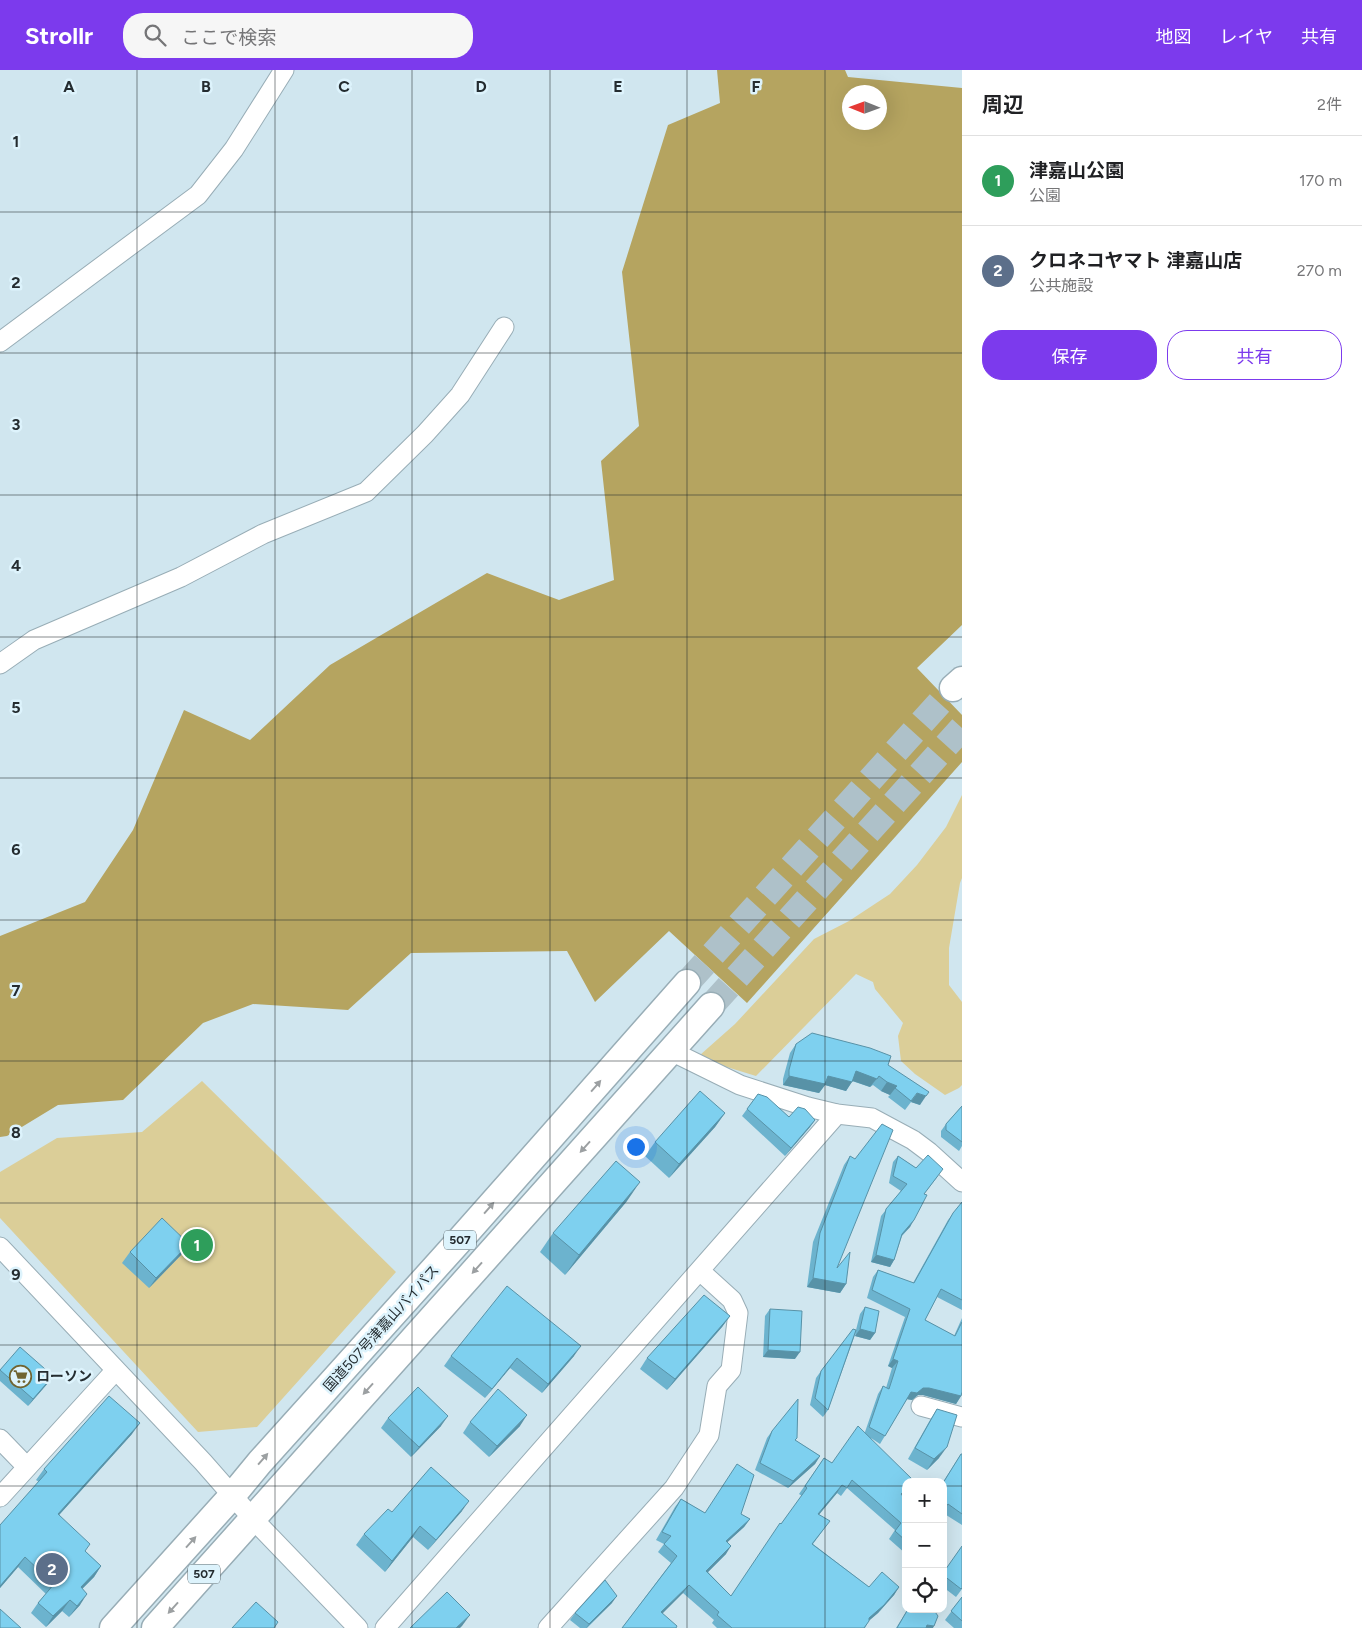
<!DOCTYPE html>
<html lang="ja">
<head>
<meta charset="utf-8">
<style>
	body { margin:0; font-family:Figtree,"Noto Sans JP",sans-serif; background:#f6f6f6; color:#202124 }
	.controls { position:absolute; right:15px; bottom:15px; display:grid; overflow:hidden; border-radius:10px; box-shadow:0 5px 20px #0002 }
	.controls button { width:45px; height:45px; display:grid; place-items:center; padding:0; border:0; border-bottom:1px solid #e0e0e0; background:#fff; color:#202124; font:25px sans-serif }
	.compass { position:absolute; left:842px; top:15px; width:45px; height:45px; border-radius:50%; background:#fff; box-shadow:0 5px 20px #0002; rotate:271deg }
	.you { position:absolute; left:635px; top:1076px; width:18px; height:18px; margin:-12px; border:4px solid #fff; border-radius:50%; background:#1a73e8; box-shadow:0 0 0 8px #1a73e833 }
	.badge { display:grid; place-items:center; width:32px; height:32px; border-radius:50%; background:#7c3aed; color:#fff; font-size:16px; font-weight:700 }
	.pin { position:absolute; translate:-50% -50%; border:2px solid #fff; box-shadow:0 1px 5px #0006 }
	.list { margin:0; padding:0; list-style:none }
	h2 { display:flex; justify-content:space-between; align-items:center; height:65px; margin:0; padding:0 20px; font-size:21px }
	h2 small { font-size:16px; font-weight:400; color:#757577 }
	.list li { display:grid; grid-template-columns:32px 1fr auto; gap:15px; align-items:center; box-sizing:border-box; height:90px; padding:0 20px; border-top:1px solid #e0e0e0 }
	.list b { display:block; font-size:19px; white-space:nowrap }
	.list p { margin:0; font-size:16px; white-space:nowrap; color:#757577 }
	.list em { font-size:16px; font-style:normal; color:#757577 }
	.actions { display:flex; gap:10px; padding:15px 20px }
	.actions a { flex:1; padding:11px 0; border:1px solid #7c3aed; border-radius:20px; text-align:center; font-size:18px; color:#7c3aed }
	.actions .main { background:#7c3aed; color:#fff }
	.icon { flex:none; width:28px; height:28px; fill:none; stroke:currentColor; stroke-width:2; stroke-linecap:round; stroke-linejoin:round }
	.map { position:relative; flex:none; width:962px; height:1558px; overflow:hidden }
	header { display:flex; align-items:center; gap:30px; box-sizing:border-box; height:70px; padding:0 25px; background:#7c3aed; color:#fff }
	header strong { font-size:24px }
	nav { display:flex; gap:28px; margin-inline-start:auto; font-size:18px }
	.search { width:350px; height:45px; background:#f6f6f6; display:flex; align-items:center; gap:12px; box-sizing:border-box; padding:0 18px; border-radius:20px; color:#757577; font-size:19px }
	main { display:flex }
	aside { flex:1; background:#fff }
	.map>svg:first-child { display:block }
	.green { fill:#dbce98 }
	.forest { fill:#b5a460; fill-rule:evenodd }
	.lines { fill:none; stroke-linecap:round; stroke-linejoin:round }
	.highway-tunnel { stroke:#aec1c9; stroke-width:26; stroke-dasharray:26 13; stroke-linecap:butt }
	.minor-casing { stroke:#98adb6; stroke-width:21 }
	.highway-casing { stroke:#98adb6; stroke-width:29 }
	.minor { stroke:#fff; stroke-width:19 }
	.highway { stroke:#fff; stroke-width:26 }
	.wall { fill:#6cb3ce }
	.shaded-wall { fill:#5892a7 }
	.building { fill:#7ed0ef; stroke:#5892a7 }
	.oneway { fill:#9ca0a2 }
	.grid { fill:none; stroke:#242c30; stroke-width:1; stroke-opacity:0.55 }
	.labels { text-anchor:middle; stroke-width:5; stroke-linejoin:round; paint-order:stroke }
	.shield { fill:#ddf3fc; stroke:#5c686d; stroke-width:1 }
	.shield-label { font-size:12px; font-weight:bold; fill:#242c30 }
	.street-label { font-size:14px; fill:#242c30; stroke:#ddf3fc }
	.poi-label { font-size:14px; font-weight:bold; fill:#242c30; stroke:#ddf3fc; text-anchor:start }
	.grid-label { font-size:16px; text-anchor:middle; font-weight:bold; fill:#242c30; stroke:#ddf3fc; stroke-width:5; stroke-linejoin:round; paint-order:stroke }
</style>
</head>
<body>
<header>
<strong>Strollr</strong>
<div class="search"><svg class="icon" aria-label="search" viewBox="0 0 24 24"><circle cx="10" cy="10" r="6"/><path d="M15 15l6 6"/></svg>ここで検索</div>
<nav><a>地図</a><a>レイヤ</a><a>共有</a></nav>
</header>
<main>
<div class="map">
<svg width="962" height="1558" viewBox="0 0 962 1558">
	<rect width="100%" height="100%" fill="#d0e6ef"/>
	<g class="green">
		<path d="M962 725V808L960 813 949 878V915L962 932V1015L959 1018 945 1025 915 1004 901 991 898 966 903 953 875 919 873 912 856 904 756 1006 717 994 700 985 735 954 814 869 849 851 890 824 917 795 946 757Z"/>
		<path d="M202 1011 396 1202 257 1357 198 1362 0 1148V1102L57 1068 142 1062Z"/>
	</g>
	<path class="forest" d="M717 0H845L848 7 962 18V555L917 598 962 645V692L747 933 669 861 595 932 567 881 411 883 348 940 253 934 203 953 123 1030 58 1035 7 1066 0 1067V866L85 832 133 760 184 640 250 670 330 595 487 503 559 530 614 510 601 391 639 356 622 202 668 55 720 33ZM849 22H879V52H849Z"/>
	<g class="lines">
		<g class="highway-tunnel">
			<path d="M687 913 953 618"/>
			<path d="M711 936 962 658"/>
		</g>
		<defs>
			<g id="minor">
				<path d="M0 272 198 125 234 79 284 0"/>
				<path d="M0 594 34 570 181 507 263 464 366 422 425 364 460 325 504 257"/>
				<path d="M671 981 740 1015 808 1037 837 1044 872 1048 913 1070 929 1082 962 1112"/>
				<path d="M0 1177 203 1392 253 1449 358 1558"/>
				<path d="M921 1336 962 1347"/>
				<path d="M0 1369 27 1397"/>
				<path d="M0 1427 115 1301"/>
				<path d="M385 1558 837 1044"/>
				<path d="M548 1558 674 1418 709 1365 717 1316 731 1300 738 1243 732 1230 700 1201"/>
			</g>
			<g id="highway">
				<path d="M953 618 962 610"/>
				<path d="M113 1558 232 1426 260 1392 459 1171 687 913"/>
				<path d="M155 1558 711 936"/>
			</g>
		</defs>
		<use href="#minor" class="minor-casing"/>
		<use href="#highway" class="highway-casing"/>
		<use href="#minor" class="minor"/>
		<use href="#highway" class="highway"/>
	</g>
	<g class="wall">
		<path d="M796 974 888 995 920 1035 911 1032 905 1040 888 1027 890 1025 881 1021 873 1015 870 1017 852 1011 846 1021 825 1015 819 1023 783 1015V1009L790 983Z"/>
		<path d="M758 1024 789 1047 815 1050 810 1057 785 1086 742 1046Z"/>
		<path d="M962 1036V1076L959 1081 941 1067V1061L946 1054Z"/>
		<path d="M725 1043 715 1057 669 1108 645 1086 655 1072Z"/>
		<path d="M850 1086 837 1198 846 1214 840 1223 807 1217 813 1172 844 1095Z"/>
		<path d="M898 1086 916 1098 938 1106 924 1124 910 1157 902 1166 894 1190 890 1197 871 1192 881 1146 901 1121 889 1113 893 1092Z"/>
		<path d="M627 1131 565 1205 540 1182 553 1163Z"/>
		<path d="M962 1132V1240L937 1227 925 1250 954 1266 962 1248V1322L961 1326 956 1334 923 1325H918L912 1330 907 1329 880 1374 871 1368 902 1425 906 1430V1484L889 1469 895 1460 847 1418 841 1426 837 1423 819 1444 824 1459 813 1474 869 1517H899L894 1525 878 1543 869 1550 865 1558H717L712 1553 714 1550 683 1523 622 1558 671 1493 658 1482 664 1474 656 1470 675 1437 681 1429 705 1443 741 1444 750 1449 744 1457 727 1472 726 1484 708 1502 731 1526 781 1454 802 1426 799 1424 824 1388 832 1393 865 1362 878 1324 883 1316 886 1318 892 1298 888 1296 905 1247 867 1228 873 1207 878 1200 913 1213 948 1150Z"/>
		<path d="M130 1182 181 1185 149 1218 122 1193Z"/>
		<path d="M865 1237 875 1263 870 1270 855 1266 856 1262 828 1340 823 1347 810 1335 816 1308 821 1301 856 1260 860 1244Z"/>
		<path d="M770 1239 795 1289 763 1287 765 1246Z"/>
		<path d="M730 1246 722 1257 667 1320 640 1299 647 1288Z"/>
		<path d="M451 1286H574L542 1323 510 1298 485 1328 444 1296Z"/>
		<path d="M0 1300 48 1313 28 1336 0 1311Z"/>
		<path d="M937 1339 939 1388 927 1400 908 1389 930 1350Z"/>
		<path d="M388 1348 441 1356 411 1387 381 1358Z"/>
		<path d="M470 1352 520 1356 489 1387 463 1363Z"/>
		<path d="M772 1361 795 1370 820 1386 815 1394 788 1418 755 1400 767 1368Z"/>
		<path d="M132 1364 59 1445 85 1481 101 1496 94 1507 82 1519 80 1535 69 1547 62 1541 46 1557 31 1543 38 1533 46 1524 18 1497 0 1518V1455L39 1412 36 1410 44 1399Z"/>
		<path d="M961 1384H962V1455L943 1443V1412Z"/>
		<path d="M462 1441 428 1480 413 1467 385 1502 356 1475 364 1464 392 1442Z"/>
		<path d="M943 1503 962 1519 956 1527 943 1517Z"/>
		<path d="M962 1527V1558H954L945 1550Z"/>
		<path d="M612 1533 587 1558H580L570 1550 575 1543Z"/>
		<path d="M908 1539H933V1558H896Z"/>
	</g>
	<g class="shaded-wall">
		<path d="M856 1001 879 1006 870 1017 850 1010Z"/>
		<path d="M789 1006H828L852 1012 846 1021 825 1015 819 1023 783 1015Z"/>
		<path d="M887 1012 897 1016 890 1025 881 1021Z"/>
		<path d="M917 1023 926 1026 920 1035 911 1032Z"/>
		<path d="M725 1043 715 1057 669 1108 679 1094Z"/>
		<path d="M815 1050 810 1057 785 1086 791 1078Z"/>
		<path d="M640 1112 627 1131 565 1205 579 1185Z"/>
		<path d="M914 1150 910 1157 897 1170 902 1164Z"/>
		<path d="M189 1174 181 1185 149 1218 156 1208Z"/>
		<path d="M876 1185 894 1190 890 1197 871 1192Z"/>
		<path d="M813 1208 846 1214 840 1223 807 1217Z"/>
		<path d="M730 1246 722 1257 667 1320 675 1309Z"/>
		<path d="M860 1259 875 1263 870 1270 855 1266Z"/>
		<path d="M581 1276 574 1286 542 1323 548 1314Z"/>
		<path d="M768 1280 800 1282 795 1289 763 1287Z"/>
		<path d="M517 1288 510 1298 485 1328 492 1319Z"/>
		<path d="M893 1289 898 1291 892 1298 888 1296Z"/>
		<path d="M53 1306 48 1313 28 1336 33 1329Z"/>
		<path d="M923 1318H929L961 1326 956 1334 923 1325H918L912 1330 906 1329 911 1322Z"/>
		<path d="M527 1345 520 1356 489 1387 497 1376Z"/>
		<path d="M448 1346 441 1356 411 1387 419 1377Z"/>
		<path d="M140 1353 132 1364 50 1455 58 1444Z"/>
		<path d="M947 1377 939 1388 927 1400 934 1389Z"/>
		<path d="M820 1386 815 1394 788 1418 793 1411Z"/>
		<path d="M842 1415 837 1423 813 1452 818 1444Z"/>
		<path d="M469 1431 462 1441 428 1480 436 1470Z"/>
		<path d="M750 1449 744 1457 720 1479 726 1471Z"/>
		<path d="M420 1456 413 1467 385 1502 392 1491Z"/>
		<path d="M731 1476 726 1484 701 1509 706 1501Z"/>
		<path d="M25 1487 18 1497 0 1518V1516Z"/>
		<path d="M101 1496 94 1507 73 1528 81 1517Z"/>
		<path d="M689 1515 683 1523 656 1550 661 1542Z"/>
		<path d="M899 1517 894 1525 878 1543 863 1556 869 1548Z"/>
		<path d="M87 1524 80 1535 69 1547 77 1536Z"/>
		<path d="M617 1526 612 1533 586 1558 589 1554Z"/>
		<path d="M70 1530 62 1541 46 1557 53 1546Z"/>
		<path d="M470 1545 462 1556 460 1558H456Z"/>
		<path d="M927 1555 934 1556 933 1558H925Z"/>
	</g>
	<g class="building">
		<path d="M812 963 870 978 891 986 888 995 929 1022 926 1026 917 1023 911 1031 895 1018 897 1016 887 1012 879 1006 877 1009 856 1001 852 1012 828 1006 825 1014 789 1006V1000L796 974Z"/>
		<path d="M700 1021 725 1043 679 1094 655 1072Z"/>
		<path d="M758 1024 767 1027 789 1047 798 1037 805 1039 815 1050 791 1078 747 1039Z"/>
		<path d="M962 1036V1072L946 1060V1054Z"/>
		<path d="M882 1054 893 1060 837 1198 850 1182 846 1214 813 1208 820 1163 850 1086 855 1089Z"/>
		<path d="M928 1085 943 1099 924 1124 927 1125 914 1150 902 1164 894 1190 876 1185 886 1139 907 1114 893 1106 898 1086 916 1098Z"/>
		<path d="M616 1091 640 1112 579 1185 553 1163Z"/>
		<path d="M962 1132V1230L941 1219 925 1250 955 1266 962 1252V1322L961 1326 929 1318H923L917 1323 911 1322 885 1366 869 1357 883 1316 889 1319 898 1291 893 1289 910 1239 872 1220 878 1200 914 1213 953 1143Z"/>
		<path d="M162 1148 189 1174 156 1208 130 1182Z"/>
		<path d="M507 1216 581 1276 548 1314 517 1288 492 1319 451 1286Z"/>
		<path d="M704 1225 730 1246 675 1309 647 1288Z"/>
		<path d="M865 1237 879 1241 875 1263 860 1259Z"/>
		<path d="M770 1239 802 1241 800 1282 768 1280Z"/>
		<path d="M853 1259 856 1260 828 1340 815 1328 821 1301Z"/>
		<path d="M20 1277 53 1306 33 1329 0 1300Z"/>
		<path d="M418 1317 448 1346 419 1377 388 1348Z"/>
		<path d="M498 1319 527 1345 497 1376 470 1352Z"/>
		<path d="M109 1326 140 1353 58 1444 90 1474 85 1481 101 1496 81 1517 87 1524 77 1536 70 1530 53 1546 38 1533 54 1514 25 1487 0 1516V1455L47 1402 44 1399Z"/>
		<path d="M798 1329 797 1368 795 1370 820 1386 793 1411 760 1393 772 1361Z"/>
		<path d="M937 1339 957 1345 947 1377 934 1389 915 1378Z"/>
		<path d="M858 1356 914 1411 913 1412H906V1419L901 1424 906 1430V1471L895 1461 901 1453 852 1410 847 1418 842 1415 818 1444 830 1451 812 1474 869 1517 882 1502 899 1517 884 1535 869 1548V1551L864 1558H732L717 1545 719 1542 689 1515 661 1542 677 1556 676 1558H622L677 1486 664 1474 671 1466 662 1462 681 1429 705 1443 737 1394 754 1405 741 1444 750 1449 726 1471 731 1476 706 1501 731 1526 780 1453 781 1454 807 1418 805 1416 824 1388 832 1393Z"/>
		<path d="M961 1384H962V1444L948 1434 943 1440V1413Z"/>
		<path d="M431 1397 469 1431 436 1470 420 1456 392 1491 364 1464 388 1439 392 1442Z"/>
		<path d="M962 1476V1518L961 1519 943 1505V1503Z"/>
		<path d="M605 1510 617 1526 589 1554 575 1543Z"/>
		<path d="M447 1522 470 1545 456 1558H410Z"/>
		<path d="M962 1527V1551L951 1541Z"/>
		<path d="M256 1532 278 1552 274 1558H232Z"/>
		<path d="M0 1539 21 1558H0Z"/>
		<path d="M908 1539H933L938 1546 934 1556 927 1555 926 1558H897Z"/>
	</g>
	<defs><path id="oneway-solid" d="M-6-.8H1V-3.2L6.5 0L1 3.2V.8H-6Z" transform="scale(1.25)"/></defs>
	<g class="oneway">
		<use href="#oneway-solid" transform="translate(596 1016) rotate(-49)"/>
		<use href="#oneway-solid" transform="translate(585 1077) rotate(132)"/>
		<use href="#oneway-solid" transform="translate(489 1138) rotate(-49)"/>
		<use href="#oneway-solid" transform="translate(477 1198) rotate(132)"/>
		<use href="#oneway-solid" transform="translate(368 1319) rotate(132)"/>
		<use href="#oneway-solid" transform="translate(263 1389) rotate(-49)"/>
		<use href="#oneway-solid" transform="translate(191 1472) rotate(-48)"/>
		<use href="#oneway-solid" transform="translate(173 1538) rotate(132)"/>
	</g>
	<path class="grid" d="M137 0V1558M275 0V1558M412 0V1558M550 0V1558M687 0V1558M825 0V1558M0 142H962M0 283H962M0 425H962M0 567H962M0 708H962M0 850H962M0 991H962M0 1133H962M0 1275H962M0 1416H906M943 1416H962"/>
	<defs>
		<symbol id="supermarket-ring" viewBox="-11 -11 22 22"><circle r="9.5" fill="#ddf3fc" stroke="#706431" stroke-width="1.5"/><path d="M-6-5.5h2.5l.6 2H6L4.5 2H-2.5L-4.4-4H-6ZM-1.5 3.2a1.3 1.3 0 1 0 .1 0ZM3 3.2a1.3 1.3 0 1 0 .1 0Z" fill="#706431"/></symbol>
	</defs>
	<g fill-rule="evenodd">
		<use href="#supermarket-ring" x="8" y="1294" width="25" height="25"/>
	</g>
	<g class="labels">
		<g class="shield">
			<rect x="444" y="1160.5" width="32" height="19" rx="4"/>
			<rect x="188" y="1494.5" width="32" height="19" rx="4"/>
		</g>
		<g class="shield-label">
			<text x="460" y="1174">507</text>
			<text x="204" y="1508">507</text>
		</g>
		<g class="street-label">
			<text transform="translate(381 1258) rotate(-48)" y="5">国道507号津嘉山バイパス</text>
		</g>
		<g class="poi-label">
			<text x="36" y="1311">ローソン</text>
		</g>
	</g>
	<g class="grid-label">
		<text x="69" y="22">A</text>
		<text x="206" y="22">B</text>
		<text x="344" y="22">C</text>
		<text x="481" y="22">D</text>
		<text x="618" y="22">E</text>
		<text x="756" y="22">F</text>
		<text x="16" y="77">1</text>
		<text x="16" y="218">2</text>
		<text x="16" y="360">3</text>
		<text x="16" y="501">4</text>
		<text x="16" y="643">5</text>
		<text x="16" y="785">6</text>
		<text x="16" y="926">7</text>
		<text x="16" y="1068">8</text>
		<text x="16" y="1210">9</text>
	</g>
</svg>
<div class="controls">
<button>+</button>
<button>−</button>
<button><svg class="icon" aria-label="locate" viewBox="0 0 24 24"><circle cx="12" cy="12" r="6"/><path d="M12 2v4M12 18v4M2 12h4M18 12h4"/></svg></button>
</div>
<svg class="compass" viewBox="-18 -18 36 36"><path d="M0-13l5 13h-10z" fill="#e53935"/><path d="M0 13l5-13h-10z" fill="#757577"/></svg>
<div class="you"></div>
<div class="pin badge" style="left:197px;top:1175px;background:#2e9e5b">1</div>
<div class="pin badge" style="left:52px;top:1499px;background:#5c6f8a">2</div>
</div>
<aside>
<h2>周辺<small>2件</small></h2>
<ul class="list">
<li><span class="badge" style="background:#2e9e5b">1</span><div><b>津嘉山公園</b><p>公園</p></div><em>170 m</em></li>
<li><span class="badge" style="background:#5c6f8a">2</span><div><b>クロネコヤマト 津嘉山店</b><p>公共施設</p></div><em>270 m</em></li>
</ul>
<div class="actions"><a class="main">保存</a><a>共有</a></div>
</aside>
</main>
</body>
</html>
